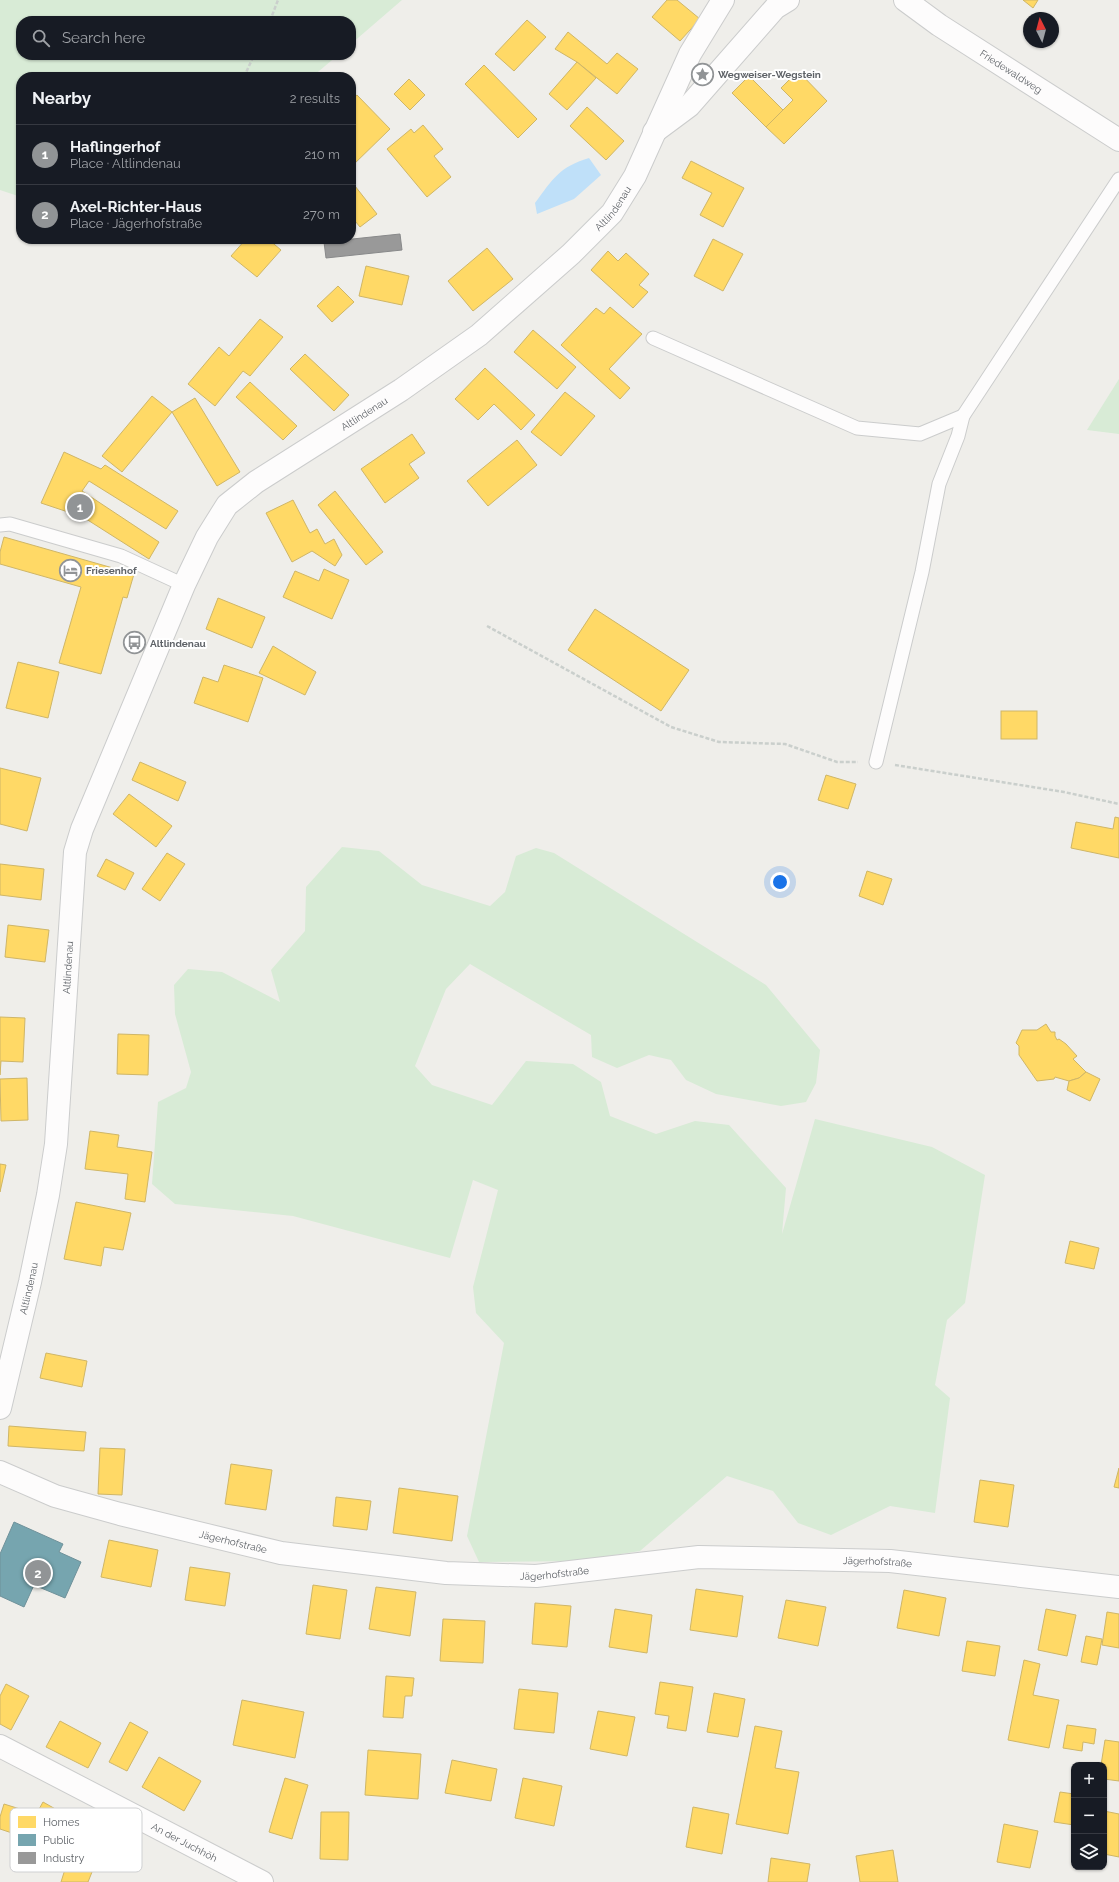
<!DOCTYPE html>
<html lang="en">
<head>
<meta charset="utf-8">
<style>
	body { margin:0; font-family:Raleway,sans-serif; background:#242831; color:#f1f3f6 }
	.controls { position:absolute; right:12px; bottom:12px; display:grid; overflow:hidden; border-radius:8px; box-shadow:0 1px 3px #0004 }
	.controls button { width:36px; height:36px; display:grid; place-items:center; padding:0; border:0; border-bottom:1px solid #363941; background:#171b24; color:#f1f3f6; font:20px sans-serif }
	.compass { position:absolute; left:1023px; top:12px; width:36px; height:36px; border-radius:50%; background:#171b24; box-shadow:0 1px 3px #0004; rotate:354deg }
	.you { position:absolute; left:780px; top:882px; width:14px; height:14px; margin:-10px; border:3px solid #fff; border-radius:50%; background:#1a73e8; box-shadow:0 0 0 6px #1a73e833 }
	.badge { display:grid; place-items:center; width:26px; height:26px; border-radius:50%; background:#919496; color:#fff; font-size:13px; font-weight:700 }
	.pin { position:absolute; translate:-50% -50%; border:2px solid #fff; box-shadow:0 1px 4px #0006 }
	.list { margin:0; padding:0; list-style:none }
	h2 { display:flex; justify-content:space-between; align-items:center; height:52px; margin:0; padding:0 16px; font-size:17px }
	h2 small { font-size:13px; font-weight:400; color:#9ea1a6 }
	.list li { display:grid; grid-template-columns:26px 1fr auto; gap:12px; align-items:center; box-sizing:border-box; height:60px; padding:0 16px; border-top:1px solid #363941 }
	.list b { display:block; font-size:15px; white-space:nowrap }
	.list p { margin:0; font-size:13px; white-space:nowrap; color:#9ea1a6 }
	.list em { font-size:13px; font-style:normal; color:#9ea1a6 }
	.icon { flex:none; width:22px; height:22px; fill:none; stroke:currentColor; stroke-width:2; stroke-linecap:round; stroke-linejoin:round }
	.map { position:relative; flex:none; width:1119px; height:1882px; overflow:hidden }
	.search { position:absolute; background:#171b24; box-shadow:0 1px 3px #0004; left:16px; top:16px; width:340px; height:44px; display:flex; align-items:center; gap:10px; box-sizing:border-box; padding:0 14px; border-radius:16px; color:#9ea1a6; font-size:15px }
	.panel { position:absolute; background:#171b24; box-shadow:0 1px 3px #0004; left:16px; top:72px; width:340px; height:172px; border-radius:16px }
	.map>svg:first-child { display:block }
	.green { fill:#d8ebd6 }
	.water { fill:#bfe0f9 }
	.homes { fill:#ffd966; stroke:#cfb667 }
	.public { fill:#76a5af; stroke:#6f919a }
	.industry { fill:#999; stroke:#88898a }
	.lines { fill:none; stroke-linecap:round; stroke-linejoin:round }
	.service-casing { stroke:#cbcccc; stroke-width:15 }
	.minor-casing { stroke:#cbcccc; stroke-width:24 }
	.tertiary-casing { stroke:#cbcccc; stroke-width:24 }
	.path { stroke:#cacfcc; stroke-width:2.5; stroke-dasharray:4 2; stroke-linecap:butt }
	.service { stroke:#fdfcfc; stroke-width:13 }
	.minor { stroke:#fdfcfc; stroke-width:22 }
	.tertiary { stroke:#fdfcfc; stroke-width:22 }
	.labels { text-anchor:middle; stroke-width:4; stroke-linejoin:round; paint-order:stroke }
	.street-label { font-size:10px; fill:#5f6368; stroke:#fff }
	.poi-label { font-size:10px; font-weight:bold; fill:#5f6368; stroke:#fff; text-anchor:start }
	.key { fill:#fff; stroke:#cfd0d2; stroke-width:1 }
	.key-label { font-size:11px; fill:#5f6368 }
</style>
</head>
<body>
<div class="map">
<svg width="1119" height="1882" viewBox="0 0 1119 1882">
	<rect width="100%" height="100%" fill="#efeeea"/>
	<g class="green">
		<path d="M0 0H402L351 44V21H21V55H338L312 77H21V197L0 190Z"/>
		<path d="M1119 379V434L1087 430Z"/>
		<path d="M342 847 379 851 422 885 490 906 505 892 516 856 536 848 554 853 766 985 820 1050 816 1083 806 1102 781 1106 716 1094 686 1080 671 1060 649 1055 617 1068 592 1057 591 1035 470 964 446 989 415 1066 432 1085 492 1105 526 1061 573 1064 601 1082 610 1116 656 1134 695 1121 729 1125 786 1188 782 1234 815 1119 932 1147 985 1175 965 1303 947 1320 935 1385 950 1398 935 1513 890 1506 831 1535 798 1523 773 1491 727 1476 640 1551 576 1561 479 1562 467 1536 504 1343 476 1313 473 1287 498 1190 473 1180 450 1258 293 1216 175 1204 152 1184 158 1102 186 1088 191 1072 175 1014 174 985 188 969 222 972 280 1002 271 970 305 931 306 887Z"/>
	</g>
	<path class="water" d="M589 158 601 175 574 199 537 214 535 203C553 179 559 167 589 158Z"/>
	<g class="homes">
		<path d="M667 0H677L700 19 680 41 652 17Z"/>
		<path d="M1023 0H1038L1033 8Z"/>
		<path d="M527 20 546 37 514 71 495 54Z"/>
		<path d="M568 32 607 64 617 53 638 69 617 94 577 62 555 49Z"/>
		<path d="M577 62 596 78 567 110 549 94Z"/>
		<path d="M484 65 537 119 518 138 465 84Z"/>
		<path d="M798 71 827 101 784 144 766 127 793 100 781 88Z"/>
		<path d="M749 76 783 110 766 127 732 93Z"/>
		<path d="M409 79 425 95 410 110 394 94Z"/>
		<path d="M357 95 390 129 351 167V100Z"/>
		<path d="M587 107 624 141 606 160 570 126Z"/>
		<path d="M423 125 443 149 434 156 451 177 427 197 387 149 411 129 414 133Z"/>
		<path d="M691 161 744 188 723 227 700 215 712 193 682 178Z"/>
		<path d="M355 186 377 214 360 227 351 216V189Z"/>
		<path d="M246 239H268L281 250 257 277 231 256Z"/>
		<path d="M713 239 743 254 723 291 694 276Z"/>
		<path d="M487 248 513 279 473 311 448 281Z"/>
		<path d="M608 251 618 261 626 253 649 274 639 285 648 292 633 308 591 270Z"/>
		<path d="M366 266 409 276 402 305 359 296Z"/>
		<path d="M338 286 354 302 332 322 317 306Z"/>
		<path d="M610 307 642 334 609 369 630 388 620 399 561 345 596 308 604 314Z"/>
		<path d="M260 319 283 337 250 376 243 371 215 406 188 384 219 347 229 356Z"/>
		<path d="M533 330 576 367 557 389 514 352Z"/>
		<path d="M305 354 349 395 334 411 290 369Z"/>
		<path d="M485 368 535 415 521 430 494 404 478 420 455 399Z"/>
		<path d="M250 382 297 426 283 440 236 397Z"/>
		<path d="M565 392 595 416 561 456 531 432Z"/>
		<path d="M152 396 172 412 122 472 102 456Z"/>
		<path d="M195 398 240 472 217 486 172 412Z"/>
		<path d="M412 434 425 453 409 464 419 478 385 503 361 469Z"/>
		<path d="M517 440 537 465 488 506 467 481Z"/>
		<path d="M64 452 101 469 105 465 178 511 166 529 89 481 82 491 159 542 149 559 83 517 41 503Z"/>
		<path d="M335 491 383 552 366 565 318 505Z"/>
		<path d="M293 500 310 533 317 529 325 544 334 539 342 555 335 566 312 551 292 562 266 513Z"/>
		<path d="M4 537 134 574 127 598 123 597 101 674 59 663 81 587 0 564V552Z"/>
		<path d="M324 569 349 580 332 619 283 597 295 571 319 581Z"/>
		<path d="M218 598 265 617 252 648 206 629Z"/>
		<path d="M595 609 689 670 661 711 568 650Z"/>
		<path d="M273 646 316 672 305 695 259 673Z"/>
		<path d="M18 662 59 672 48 718 6 708Z"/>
		<path d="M224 665 263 678 248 722 194 703 203 677 218 682Z"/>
		<rect x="1001" y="711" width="36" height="28"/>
		<path d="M140 762 186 782 178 801 132 780Z"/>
		<path d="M0 768 41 778 27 831 0 824Z"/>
		<path d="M826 775 856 784 848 809 818 800Z"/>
		<path d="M129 794 172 826 156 847 113 814Z"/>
		<path d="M1115 817 1119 818V858L1071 848 1076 822 1113 829Z"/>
		<path d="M167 853 185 864 160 901 142 889Z"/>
		<path d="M106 859 134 873 125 890 97 876Z"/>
		<path d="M0 864 44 869 41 900 0 895Z"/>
		<path d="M867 871 892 879 883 905 859 896Z"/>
		<path d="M8 925 49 930 45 962 5 957Z"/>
		<path d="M0 1017 25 1018 23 1062 1 1061 0 1075Z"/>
		<path d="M1046 1024 1051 1032H1055V1036L1057 1040 1059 1039 1066 1044 1077 1056 1073 1059 1086 1072 1079 1078 1069 1081 1055 1077 1054 1079 1037 1081 1019 1055V1046L1016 1043 1022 1030H1037Z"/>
		<path d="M118 1034 149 1035 148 1075 117 1074Z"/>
		<path d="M1086 1072 1100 1079 1090 1101 1067 1090 1069 1081 1079 1078Z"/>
		<path d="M27 1078 28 1120 1 1121 0 1079Z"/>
		<path d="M90 1131 119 1135 117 1147 152 1152 145 1202 125 1199 128 1174 85 1169Z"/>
		<path d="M0 1164 6 1165 0 1192Z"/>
		<path d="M76 1202 131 1213 123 1250 104 1247 101 1266 64 1259Z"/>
		<path d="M1070 1241 1099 1248 1094 1269 1065 1263Z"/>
		<path d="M46 1353 87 1361 82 1387 40 1378Z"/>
		<path d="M9 1426 86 1432 84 1451 8 1446Z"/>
		<path d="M100 1448 125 1449 122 1495 98 1494Z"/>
		<path d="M231 1464 272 1470 266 1510 225 1504Z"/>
		<path d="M1119 1468V1488L1114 1487Z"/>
		<path d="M980 1480 1014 1485 1008 1527 974 1522Z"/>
		<path d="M399 1488 458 1496 452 1541 393 1533Z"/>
		<path d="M336 1497 371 1501 367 1530 333 1526Z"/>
		<path d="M109 1540 158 1550 151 1587 101 1577Z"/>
		<path d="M190 1567 230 1573 225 1606 185 1600Z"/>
		<path d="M313 1585 347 1590 340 1639 306 1634Z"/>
		<path d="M376 1587 416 1592 410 1636 369 1629Z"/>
		<path d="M696 1589 743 1596 737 1637 690 1630Z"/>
		<path d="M904 1590 946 1598 939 1636 897 1628Z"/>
		<path d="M786 1600 826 1607 818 1646 778 1638Z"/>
		<path d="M535 1603 571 1606 567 1647 532 1644Z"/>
		<path d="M615 1609 652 1615 647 1653 609 1647Z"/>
		<path d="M1046 1609 1076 1615 1067 1656 1038 1650Z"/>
		<path d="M1107 1612 1119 1614V1648L1102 1645Z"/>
		<path d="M443 1619 485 1621 483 1663 440 1661Z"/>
		<path d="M1086 1636 1102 1639 1097 1665 1081 1662Z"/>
		<path d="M967 1641 1000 1646 995 1676 962 1671Z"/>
		<path d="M1024 1660 1040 1664 1033 1695 1059 1700 1049 1748 1008 1740Z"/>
		<path d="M386 1676 414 1678 412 1696H405L403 1718 383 1717Z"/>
		<path d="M660 1682 693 1687 686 1731 667 1728 669 1716 655 1714Z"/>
		<path d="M6 1684 29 1696 11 1730 0 1724V1696Z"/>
		<path d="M519 1689 558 1693 554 1733 514 1729Z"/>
		<path d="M714 1693 745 1699 738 1737 707 1732Z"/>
		<path d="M242 1700 304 1712 295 1758 233 1745Z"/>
		<path d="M598 1711 635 1717 627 1756 590 1749Z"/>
		<path d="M60 1721 101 1743 88 1768 46 1747Z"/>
		<path d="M130 1722 148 1732 127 1771 109 1762Z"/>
		<path d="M1067 1725 1096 1729 1094 1744 1083 1742 1082 1751 1063 1748Z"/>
		<path d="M755 1726 782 1731 775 1768 799 1772 788 1834 736 1824Z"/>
		<path d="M1105 1740 1119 1742V1781L1104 1779V1765H1101Z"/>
		<path d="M368 1750 421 1754 418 1799 365 1795Z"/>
		<path d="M159 1757 201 1781 184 1811 142 1787Z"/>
		<path d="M452 1760 497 1769 491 1801 445 1793Z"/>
		<path d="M285 1778 308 1785 292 1839 269 1832Z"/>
		<path d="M523 1778 562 1786 554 1826 515 1818Z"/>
		<path d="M1060 1792 1074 1794V1825L1054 1822Z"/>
		<path d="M43 1802 82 1824 67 1851 28 1829Z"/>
		<path d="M4 1804 20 1809 12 1833 0 1829V1817Z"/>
		<path d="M693 1807 729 1814 722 1854 686 1847Z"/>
		<path d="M1104 1811 1119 1814V1857L1104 1854Z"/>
		<path d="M321 1812H349L348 1860 320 1859Z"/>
		<path d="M1004 1824 1038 1831 1030 1868 997 1862Z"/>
		<path d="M893 1850 898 1882H860L856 1856Z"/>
		<path d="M771 1858 810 1864 807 1882H768Z"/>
		<path d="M67 1863 92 1872 88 1882H61Z"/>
	</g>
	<path class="public" d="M14 1522 63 1544 59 1552 81 1562 65 1598 34 1585 24 1607 0 1596V1554Z"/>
	<path class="industry" d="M400 234 402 250 326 258 324 242Z"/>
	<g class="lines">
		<defs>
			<g id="service">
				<path d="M653 338 857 428 920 434 963 416"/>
				<path d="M0 525 10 524 121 556 184 585"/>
				<path d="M876 762 922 572 939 484 958 436 963 416 1119 179"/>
			</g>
			<g id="minor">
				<path id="s1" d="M905 0 939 25 1119 140"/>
				<path d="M654 132 689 106 775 8 788 0"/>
				<path id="s2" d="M0 1472 55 1496 120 1514 281 1553 446 1573 536 1576 699 1557 890 1561 1119 1587"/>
				<path id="s3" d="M0 1746 262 1882"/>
			</g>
			<g id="tertiary">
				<path id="s4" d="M0 1408 30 1282 48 1195 56 1144 75 852 82 829 184 585 207 537 227 505 256 482 401 390 479 335 571 254 612 213 635 176 690 54 723 0"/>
			</g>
		</defs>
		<use href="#service" class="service-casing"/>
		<use href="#minor" class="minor-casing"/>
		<use href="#tertiary" class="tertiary-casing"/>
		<g class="path">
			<path d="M270 21 278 0"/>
			<path d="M244 77 254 55"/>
			<path d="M487 626 671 727 719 742 785 744 837 762H858"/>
			<path d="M895 765 1064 792 1119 804"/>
		</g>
		<use href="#service" class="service"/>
		<use href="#minor" class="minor"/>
		<use href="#tertiary" class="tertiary"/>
	</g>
	<defs>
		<symbol id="sight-ring" viewBox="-11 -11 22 22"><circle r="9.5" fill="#fff" stroke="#919496" stroke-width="1.5"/><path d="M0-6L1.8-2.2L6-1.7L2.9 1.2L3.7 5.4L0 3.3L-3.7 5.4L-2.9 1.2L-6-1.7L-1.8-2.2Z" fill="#919496"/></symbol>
		<symbol id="hotel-ring" viewBox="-11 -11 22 22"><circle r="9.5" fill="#fff" stroke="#919496" stroke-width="1.5"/><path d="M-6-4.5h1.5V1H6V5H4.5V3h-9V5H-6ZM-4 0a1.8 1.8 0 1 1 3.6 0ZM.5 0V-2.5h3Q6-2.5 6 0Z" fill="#919496"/></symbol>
		<symbol id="bus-ring" viewBox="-11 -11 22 22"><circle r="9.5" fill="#fff" stroke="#919496" stroke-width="1.5"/><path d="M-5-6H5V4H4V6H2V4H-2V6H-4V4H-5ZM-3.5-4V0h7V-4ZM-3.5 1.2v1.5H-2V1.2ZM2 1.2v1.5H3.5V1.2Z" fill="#919496"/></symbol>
	</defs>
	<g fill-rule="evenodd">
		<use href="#sight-ring" x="690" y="62" width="25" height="25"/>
		<use href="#hotel-ring" x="58" y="558" width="25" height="25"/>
		<use href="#bus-ring" x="122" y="630" width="25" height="25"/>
	</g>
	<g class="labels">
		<g class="street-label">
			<text dy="4" stroke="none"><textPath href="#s1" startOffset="128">Friedewaldweg</textPath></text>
			<text dy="4" stroke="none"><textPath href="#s4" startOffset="1431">Altlindenau</textPath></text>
			<text dy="4" stroke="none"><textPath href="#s4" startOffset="1107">Altlindenau</textPath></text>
			<text dy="4" stroke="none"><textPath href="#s4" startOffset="447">Altlindenau</textPath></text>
			<text dy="4" stroke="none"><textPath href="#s4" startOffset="123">Altlindenau</textPath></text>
			<text dy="4" stroke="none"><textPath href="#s2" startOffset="244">Jägerhofstraße</textPath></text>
			<text dy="4" stroke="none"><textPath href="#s2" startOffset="892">Jägerhofstraße</textPath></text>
			<text dy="4" stroke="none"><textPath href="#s2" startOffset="568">Jägerhofstraße</textPath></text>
			<text dy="4" stroke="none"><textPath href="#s3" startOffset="208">An der Juchhöh</textPath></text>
		</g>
		<g class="poi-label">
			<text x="718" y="78">Wegweiser-Wegstein</text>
			<text x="86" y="574">Friesenhof</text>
			<text x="150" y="647">Altlindenau</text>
		</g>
	</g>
	<rect x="10" y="1808" width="132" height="64" rx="6" class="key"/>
	<rect x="18" y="1816" width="18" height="12" fill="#ffd966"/>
	<rect x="18" y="1834" width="18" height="12" fill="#76a5af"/>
	<rect x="18" y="1852" width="18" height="12" fill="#999"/>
	<g class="key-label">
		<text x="43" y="1826">Homes</text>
		<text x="43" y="1844">Public</text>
		<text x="43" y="1862">Industry</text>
	</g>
</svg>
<div class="controls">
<button>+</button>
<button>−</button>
<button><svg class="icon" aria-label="layers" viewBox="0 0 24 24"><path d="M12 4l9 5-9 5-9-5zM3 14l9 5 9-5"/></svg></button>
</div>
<svg class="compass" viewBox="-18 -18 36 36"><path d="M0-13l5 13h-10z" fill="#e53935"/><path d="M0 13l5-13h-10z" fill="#9ea1a6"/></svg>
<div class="you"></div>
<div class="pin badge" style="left:80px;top:507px">1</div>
<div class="pin badge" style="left:38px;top:1573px">2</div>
<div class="search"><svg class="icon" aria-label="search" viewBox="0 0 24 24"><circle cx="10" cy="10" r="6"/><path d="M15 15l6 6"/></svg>Search here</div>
<section class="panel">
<h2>Nearby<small>2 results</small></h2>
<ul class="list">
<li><span class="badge">1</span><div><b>Haflingerhof</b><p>Place · Altlindenau</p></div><em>210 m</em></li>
<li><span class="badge">2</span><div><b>Axel-Richter-Haus</b><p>Place · Jägerhofstraße</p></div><em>270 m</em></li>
</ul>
</section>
</div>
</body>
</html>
